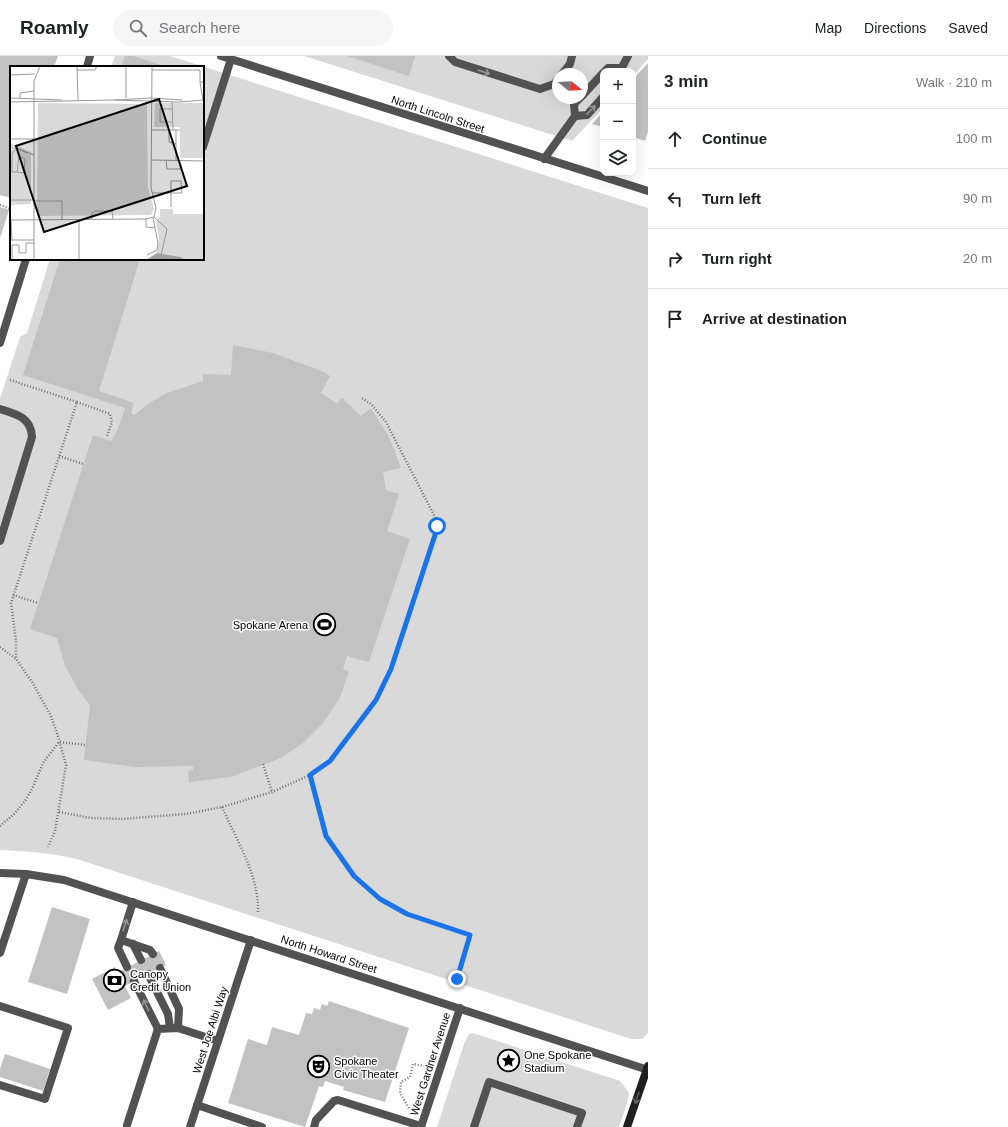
<!DOCTYPE html>
<html lang="en">
<head>
<meta charset="utf-8">
<style>
	body { margin:0; font-family:Arial,sans-serif; background:#f6f6f6; color:#202124 }
	.controls { position:absolute; right:12px; top:12px; display:grid; overflow:hidden; border-radius:8px; box-shadow:0 4px 16px #0002 }
	.controls button { width:36px; height:36px; display:grid; place-items:center; padding:0; border:0; border-bottom:1px solid #e0e0e0; background:#fff; color:#202124; font:20px sans-serif }
	.compass { position:absolute; left:552px; top:12px; width:36px; height:36px; border-radius:50%; background:#fff; box-shadow:0 4px 16px #0002; rotate:108deg }
	.stop { position:absolute; width:12px; height:12px; margin:-9px; border:3px solid #1a73e8; border-radius:50%; background:#fff }
	.stop.end { background:#1a73e8; border-color:#fff; box-shadow:0 1px 4px #0008 }
	.list { margin:0; padding:0; list-style:none }
	h2 { display:flex; justify-content:space-between; align-items:center; height:52px; margin:0; padding:0 16px; font-size:17px }
	h2 small { font-size:13px; font-weight:400; color:#757577 }
	.list li { display:grid; grid-template-columns:26px 1fr auto; gap:12px; align-items:center; box-sizing:border-box; height:60px; padding:0 16px; border-top:1px solid #e0e0e0 }
	.list b { display:block; font-size:15px; white-space:nowrap }
	.list em { font-size:13px; font-style:normal; color:#757577 }
	.icon { flex:none; width:22px; height:22px; fill:none; stroke:currentColor; stroke-width:2; stroke-linecap:round; stroke-linejoin:round }
	.map { position:relative; flex:none; width:648px; height:1071px; overflow:hidden }
	header { display:flex; align-items:center; gap:24px; box-sizing:border-box; height:56px; padding:0 20px; background:#fff; border-bottom:1px solid #e0e0e0 }
	header strong { font-size:19px }
	nav { display:flex; gap:22px; margin-inline-start:auto; font-size:14px }
	.search { width:280px; height:36px; background:#f6f6f6; display:flex; align-items:center; gap:10px; box-sizing:border-box; padding:0 14px; border-radius:22px; color:#757577; font-size:15px }
	main { display:flex }
	aside { flex:1; background:#fff }
	.map>svg:first-child { display:block }
	.green { fill:#d9d9d9; fill-rule:evenodd }
	.building { fill:#c2c2c2 }
	.lines { fill:none; stroke-linecap:round; stroke-linejoin:round }
	.path { stroke:#747474; stroke-width:2.5; stroke-dasharray:1 2; stroke-linecap:butt }
	.service { stroke:#525252; stroke-width:8 }
	.minor { stroke:#525252; stroke-width:8 }
	.tertiary { stroke:#525252; stroke-width:8 }
	.secondary { stroke:#1f1f1f; stroke-width:8 }
	.oneway { stroke:#979797 }
	.oneway2 { stroke:#626262 }
	.route { stroke:#1a73e8; stroke-width:5 }
	.labels { text-anchor:middle; stroke-width:3; stroke-linejoin:round; paint-order:stroke }
	.street-label { font-size:11px; fill:#000; stroke:#fff }
	.poi-label { font-size:11px; fill:#000; stroke:#fff; text-anchor:start }
	.inset-road { fill:none; stroke:#999; stroke-width:1 }
	.view { fill:#000; fill-opacity:0.15; stroke:#000; stroke-width:2 }
	.inset-edge { fill:none; stroke:#000; stroke-width:2 }
</style>
</head>
<body>
<header>
<strong>Roamly</strong>
<div class="search"><svg class="icon" aria-label="search" viewBox="0 0 24 24"><circle cx="10" cy="10" r="6"/><path d="M15 15l6 6"/></svg>Search here</div>
<nav><a>Map</a><a>Directions</a><a>Saved</a></nav>
</header>
<main>
<div class="map">
<svg width="648" height="1071" viewBox="0 0 648 1071">
	<rect width="100%" height="100%" fill="#fff"/>
	<g class="green">
		<path d="M115 0H170L648 152V977L642 983H631L77 803C51 797 27 795 0 794V343L19 284 21 280 27 277 50 203H203V11H111Z"/>
		<path d="M304 0H648V3L633 20V15H603V52L572 85ZM558 18H582V42H558Z"/>
		<path d="M473 977 620 1025 629 1037 628 1045 619 1071H437L465 985 469 978Z"/>
	</g>
	<g class="building">
		<path d="M0 0H58L54 11H11V142L0 139Z"/>
		<path d="M125 0H133L167 11H121Z"/>
		<path d="M347 0H415L409 20Z"/>
		<path d="M648 7V76L645 85 633 81V23Z"/>
		<path d="M603 56V71L592 68Z"/>
		<path d="M0 151 9 154 0 182Z"/>
		<path d="M60 203H140L99 335 134 347 131 358 135 359 149 347 167 337 203 325V318L231 319 233 289 273 297 324 316 330 320 321 337 337 348 342 342 361 360 371 352 390 383 401 412 383 416 386 434 399 438 387 475 410 483 369 606 347 600 343 613 349 615 340 641 323 667 303 687 281 702 231 721 189 726 188 715 193 714V710L135 711 84 704 90 649 79 635 65 610 57 582 30 573 93 379 111 385 118 373 125 352 23 319Z"/>
		<path d="M52 851 90 863 67 938 28 926Z"/>
		<path d="M159 895 166 909 125 930 131 942 108 954 92 923 115 911 118 916Z"/>
		<path d="M329 945 409 972 385 1046 343 1034 344 1031 325 1025 323 1031 319 1030 305 1071 228 1047 248 983 267 989 272 971 299 979 306 957 312 958 314 952 320 954 322 948 327 950Z"/>
		<path d="M5 998 50 1013 43 1035 0 1021V1013Z"/>
	</g>
	<g class="lines">
		<g class="path">
			<path d="M0 149 11 153"/>
			<path d="M10 324 77 346 11 547 16 585V603"/>
			<path d="M77 346 110 358 112 366 107 380"/>
			<path d="M59 400 83 408"/>
			<path d="M13 539 38 547"/>
			<path d="M0 591 16 603 32 626 50 658 57 677 66 709 55 775 48 791"/>
			<path d="M263 708 272 736"/>
			<path d="M310 719 326 780 354 820 380 843 407 858 470 879 457 923"/>
			<path d="M222 751C237 785 259 819 258 857"/>
			<path d="M59 756 91 762 121 763 186 758 222 751 272 736 310 719 331 705 376 644 391 613 436 476V463L386 366 371 348 362 342"/>
			<path d="M0 770 14 758 25 745 32 733 43 707 59 686 86 689"/>
			<path d="M409 1052 400 1037 401 1026 410 1021 413 1008 424 1010"/>
		</g>
		<g class="service">
			<path d="M449 0 455 6 540 33 554 28 558 23"/>
			<path d="M605 15 608 12H620"/>
			<path d="M620 15 628 0"/>
			<path d="M562 18 570 8 572 0"/>
			<path d="M582 40 603 17"/>
			<path d="M575 60 587 59 603 41"/>
			<path d="M203 91 231 3"/>
			<path d="M544 103 575 60 574 48 580 42"/>
			<path d="M0 353C16 358 31 361 32 381L0 485"/>
			<path d="M133 846 121 884 150 894 153 898"/>
			<path d="M121 884 118 892 127 911"/>
			<path d="M133 888 141 904"/>
			<path d="M160 912 179 953 178 972"/>
			<path d="M148 918 168 958 170 972"/>
			<path d="M134 925 158 973"/>
			<path d="M0 950 68 972 45 1043 0 1029"/>
			<path d="M197 1049 262 1071"/>
			<path d="M127 1069 158 973 178 972 218 985"/>
			<path d="M314 1071 316 1064 334 1045 338 1044 421 1070"/>
			<path d="M474 1071 489 1026 582 1057 577 1071"/>
		</g>
		<g class="minor">
			<path d="M0 897 26 818"/>
			<path d="M190 1071 251 884"/>
			<path d="M421 1071 460 952"/>
		</g>
		<g class="tertiary">
			<path d="M221 0 648 135"/>
			<path d="M87 11 90 0"/>
			<path d="M0 287 26 203"/>
			<path d="M0 817 26 818 64 824 648 1014"/>
		</g>
		<path class="secondary" d="M627 1071 648 1010"/>
	</g>
	<defs><path id="oneway-shaft" d="M-6 0H5M1.5-3L5.5 0L1.5 3" fill="none" stroke-width="1.6" stroke-linecap="round" stroke-linejoin="round"/></defs>
	<g class="oneway">
		<use href="#oneway-shaft" transform="translate(484 16) rotate(18)"/>
		<use href="#oneway-shaft" transform="translate(591 54) rotate(-45)"/>
		<use href="#oneway-shaft" transform="translate(125 869) rotate(-72)"/>
		<use href="#oneway-shaft" transform="translate(146 949) rotate(-116)"/>
	</g>
	<use class="oneway2" href="#oneway-shaft" transform="translate(637 1042) rotate(108)"/>
	<g class="lines">
		<path class="route" d="M437 470 436 476 391 613 376 644 330 705 310 719 326 780 354 820 380 843 407 858 470 879 457 923"/>
	</g>
	<defs>
		<symbol id="stadium-ring" viewBox="-11 -11 22 22"><circle r="9.5" fill="#fff" stroke="#000" stroke-width="1.5"/><path d="M0-5a6.5 5 0 1 0 0 10a6.5 5 0 1 0 0-10ZM-3.5-1.8h7v3.6h-7Z" fill="#000"/></symbol>
		<symbol id="bank-ring" viewBox="-11 -11 22 22"><circle r="9.5" fill="#fff" stroke="#000" stroke-width="1.5"/><path d="M-6-4H6V4H-6ZM0-2.3a2.3 2.3 0 1 0 0 4.6a2.3 2.3 0 1 0 0-4.6Z" fill="#000"/></symbol>
		<symbol id="sight-ring" viewBox="-11 -11 22 22"><circle r="9.5" fill="#fff" stroke="#000" stroke-width="1.5"/><path d="M0-6L1.8-2.2L6-1.7L2.9 1.2L3.7 5.4L0 3.3L-3.7 5.4L-2.9 1.2L-6-1.7L-1.8-2.2Z" fill="#000"/></symbol>
		<symbol id="theatre-ring" viewBox="-11 -11 22 22"><circle r="9.5" fill="#fff" stroke="#000" stroke-width="1.5"/><path d="M-5-5.5Q0-4 5-5.5V0Q5 5 0 6Q-5 5-5 0ZM-3.3-2.5H-1v1.5H-3.3ZM1-2.5H3.3v1.5H1ZM-2.8 1Q0 5.5 2.8 1Z" fill="#000"/></symbol>
	</defs>
	<g fill-rule="evenodd">
		<use href="#stadium-ring" x="312" y="556" width="25" height="25"/>
		<use href="#bank-ring" x="102" y="912" width="25" height="25"/>
		<use href="#sight-ring" x="496" y="992" width="25" height="25"/>
		<use href="#theatre-ring" x="306" y="998" width="25" height="25"/>
	</g>
	<g class="labels">
		<g class="street-label">
			<text transform="translate(438 58) rotate(18)" y="4">North Lincoln Street</text>
			<text transform="translate(329 898) rotate(18)" y="4">North Howard Street</text>
			<text transform="translate(210 974) rotate(-72)" y="4">West Joe Albi Way</text>
			<text transform="translate(430 1008) rotate(-72)" y="4">West Gardner Avenue</text>
		</g>
		<g class="poi-label">
			<text x="308" y="573" text-anchor="end">Spokane Arena</text>
			<text x="130" y="922">Canopy<tspan x="130" dy="13">Credit Union</tspan></text>
			<text x="524" y="1003">One Spokane<tspan x="524" dy="13">Stadium</tspan></text>
			<text x="334" y="1009">Spokane<tspan x="334" dy="13">Civic Theater</tspan></text>
		</g>
	</g>
	<g transform="translate(10 10)">
		<rect width="194" height="194" fill="#fff"/>
		<path d="M28 37 137 38 138 121 144 143 141 149 27 150ZM145 37H194V92H170V61H144ZM0 77 21 86V138L0 139ZM150 143H163V148H194V194H176L147 187 149 172 146 156 150 150Z" fill="#d9d9d9"/>
		<path d="M147 187 170 191 176 194H136Z" fill="#a0a0a0"/>
		<path class="inset-road" d="M67 0 68 34M142 0 141 122 146 142 144 151M67 4H85L87 0M142 4H190V16H194M0 9 25 8M190 16 193 34M0 32 52 34M10 32V27L24 25M116 32V0M105 34 141 32 172 34M0 36 105 34 169 36 194 34M162 36 163 64M162 43H150V56H163M141 64H170M159 64V76L166 78V94M166 64V78M0 73H24M9 83 24 89M141 94 194 95M156 94 157 103H171M7 106 9 90 15 93 14 107 7 106H2V88L6 82 17 87M142 127H172L171 115H161V141M0 134H25M25 135H52V154M144 151 157 163 150 194M136 153V161L145 162M0 154 136 153 144 151M1 154 2 174M81 154 82 147 85 145H102L103 153M0 174H24M137 189 147 184 148 177 143 152M2 194H69V154M2 194V179H9V187H16V177H24M24 194V15L30 0"/>
		<path class="view" d="M149 33 177 120 34 166 6 80Z"/>
		<rect width="194" height="194" class="inset-edge"/>
	</g>
</svg>
<div class="controls">
<button>+</button>
<button>−</button>
<button><svg class="icon" aria-label="layers" viewBox="0 0 24 24"><path d="M12 4l9 5-9 5-9-5zM3 14l9 5 9-5"/></svg></button>
</div>
<svg class="compass" viewBox="-18 -18 36 36"><path d="M0-13l5 13h-10z" fill="#e53935"/><path d="M0 13l5-13h-10z" fill="#757577"/></svg>
<div class="stop" style="left:437px;top:470px"></div>
<div class="stop end" style="left:457px;top:923px"></div>
</div>
<aside>
<h2>3 min<small>Walk · 210 m</small></h2>
<ul class="list">
<li><svg class="icon" aria-label="ahead" viewBox="0 0 24 24"><path d="M12 20V5M6 11l6-6 6 6"/></svg><div><b>Continue</b></div><em>100 m</em></li>
<li><svg class="icon" aria-label="left" viewBox="0 0 24 24"><path d="M17 20v-9H6M10 6l-5 5 5 5"/></svg><div><b>Turn left</b></div><em>90 m</em></li>
<li><svg class="icon" aria-label="right" viewBox="0 0 24 24"><path d="M7 20v-9h11M14 6l5 5-5 5"/></svg><div><b>Turn right</b></div><em>20 m</em></li>
<li><svg class="icon" aria-label="arrive" viewBox="0 0 24 24"><path d="M6 21V4h12l-3 4 3 4H6"/></svg><div><b>Arrive at destination</b></div></li>
</ul>
</aside>
</main>
</body>
</html>
